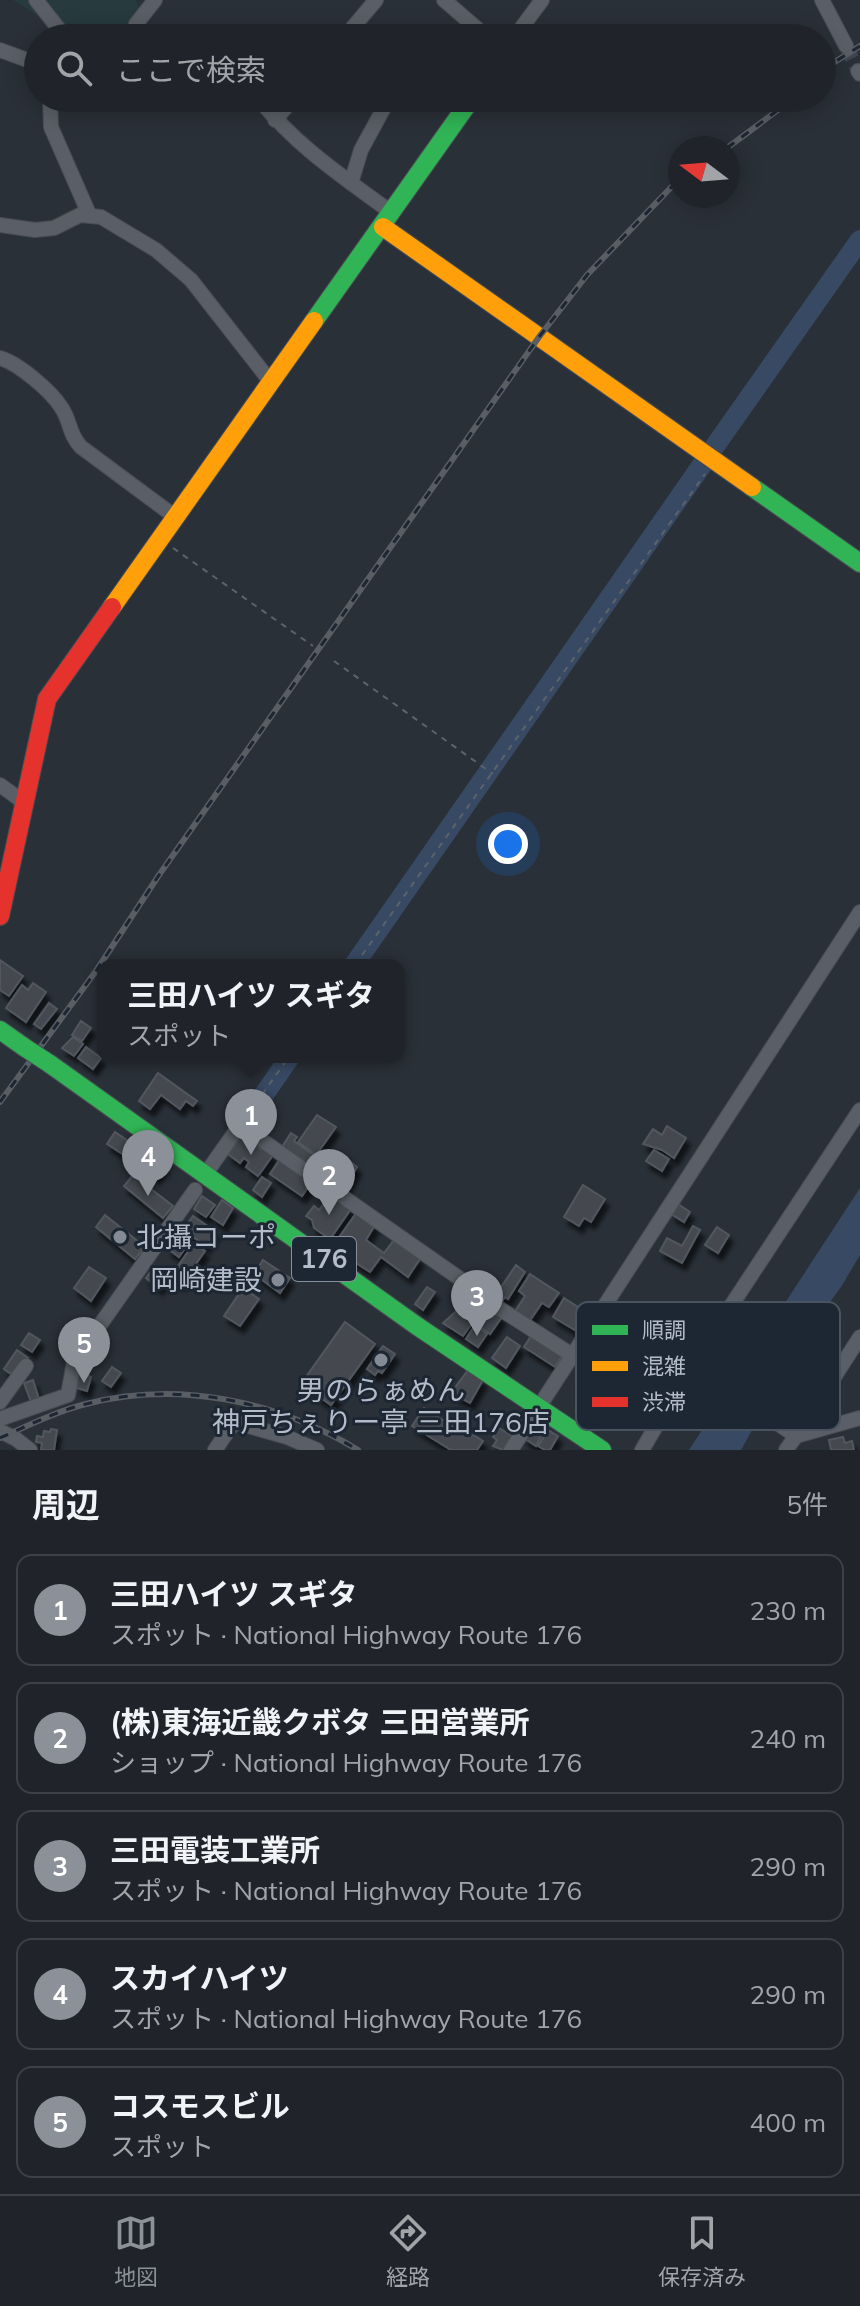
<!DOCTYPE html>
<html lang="ja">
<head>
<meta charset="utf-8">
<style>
	body { margin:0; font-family:Mulish,"Noto Sans JP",sans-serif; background:#282c32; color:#f1f3f6 }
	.compass { position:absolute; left:668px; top:136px; width:72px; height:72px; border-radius:50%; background:#20242a; box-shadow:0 4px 20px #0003; rotate:286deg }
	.you { position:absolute; left:508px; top:844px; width:28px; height:28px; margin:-20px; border:6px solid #fff; border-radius:50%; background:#1a73e8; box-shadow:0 0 0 12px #1a73e833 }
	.badge { display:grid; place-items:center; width:52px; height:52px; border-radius:50%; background:#8c9099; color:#fff; font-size:26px; font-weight:700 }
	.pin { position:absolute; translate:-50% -66px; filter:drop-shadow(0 2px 4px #0008) }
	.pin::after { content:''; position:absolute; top:42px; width:28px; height:24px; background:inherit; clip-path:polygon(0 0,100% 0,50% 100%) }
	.popup { position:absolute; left:97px; top:959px; width:308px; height:104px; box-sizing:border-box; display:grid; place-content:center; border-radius:16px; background:#20242a; filter:drop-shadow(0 2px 6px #0005); font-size:26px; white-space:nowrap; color:#a2a4a8 }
	.popup b { font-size:30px; color:#f1f3f6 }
	.popup::after { content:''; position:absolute; left:50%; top:100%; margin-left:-16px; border:16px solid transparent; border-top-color:#20242a }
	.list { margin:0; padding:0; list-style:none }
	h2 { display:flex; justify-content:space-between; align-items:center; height:104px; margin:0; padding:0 32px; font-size:34px }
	h2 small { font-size:26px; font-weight:400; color:#a2a4a8 }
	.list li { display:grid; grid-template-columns:52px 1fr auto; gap:24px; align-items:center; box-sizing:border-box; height:112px; margin:0 16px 16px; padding:0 16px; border:2px solid #3d4147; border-radius:16px }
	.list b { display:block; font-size:30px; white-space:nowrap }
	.list p { margin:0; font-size:26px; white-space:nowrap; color:#a2a4a8 }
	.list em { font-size:26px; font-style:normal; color:#a2a4a8 }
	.icon { flex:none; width:44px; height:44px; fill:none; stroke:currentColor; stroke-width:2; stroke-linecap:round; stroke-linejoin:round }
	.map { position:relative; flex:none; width:860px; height:1450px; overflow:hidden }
	.search { position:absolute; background:#20242a; box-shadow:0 4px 20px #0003; left:24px; right:24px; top:24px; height:88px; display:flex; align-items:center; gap:20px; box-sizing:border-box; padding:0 28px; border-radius:44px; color:#a2a4a8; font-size:30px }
	.sheet { height:744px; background:#20242a }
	nav { display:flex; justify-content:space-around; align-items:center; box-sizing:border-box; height:112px; border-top:2px solid #3d4147; background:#20242a; font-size:22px; color:#a2a4a8 }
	nav a { display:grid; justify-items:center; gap:4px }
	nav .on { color:#8c9099 }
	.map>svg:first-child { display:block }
	.green { fill:#273a3e }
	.water { fill:#384963 }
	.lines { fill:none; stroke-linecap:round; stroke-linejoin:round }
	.river { stroke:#384963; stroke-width:20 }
	.building { fill:#444950; stroke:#52575f; stroke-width:2; filter:url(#shadow) }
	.street-tunnel { stroke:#3f454e; stroke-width:14; stroke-dasharray:14 7; stroke-linecap:butt }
	.street-casing { stroke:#484c53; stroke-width:16 }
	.fast-casing { stroke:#484c53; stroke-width:20 }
	.slow-casing { stroke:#484c53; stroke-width:20 }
	.jam-casing { stroke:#484c53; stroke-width:20 }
	.path { stroke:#5d636a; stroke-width:2; stroke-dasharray:6 6; stroke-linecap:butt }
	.street { stroke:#5a5e66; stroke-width:14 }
	.fast { stroke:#30b455; stroke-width:18 }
	.slow { stroke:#ff9f0a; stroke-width:18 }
	.jam { stroke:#e5322d; stroke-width:18 }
	.rail-casing { stroke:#595d64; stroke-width:6 }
	.rail { stroke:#1d2633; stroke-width:3; stroke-dasharray:9; stroke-linecap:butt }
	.fast-bridge-casing { stroke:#474c53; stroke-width:20; stroke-linecap:butt }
	.fast-bridge { stroke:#30b455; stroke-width:18 }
	.poi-dot { fill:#848b96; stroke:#1d2633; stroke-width:3 }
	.labels { text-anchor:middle; stroke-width:6; stroke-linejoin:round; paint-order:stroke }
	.shield { fill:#1d2633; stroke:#878f9c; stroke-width:2 }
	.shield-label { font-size:26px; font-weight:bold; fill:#b4bcc9 }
	.poi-label { font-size:28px; fill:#b4bcc9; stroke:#1d2633; text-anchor:start }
	.key { fill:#1d2633; stroke:#4a5360; stroke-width:2 }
	.key-label { font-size:22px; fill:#b4bcc9 }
</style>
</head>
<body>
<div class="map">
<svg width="860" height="1450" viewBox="0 0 860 1450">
	<defs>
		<filter id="shadow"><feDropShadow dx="4" dy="7" stdDeviation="2" flood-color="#0009"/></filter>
	</defs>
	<rect width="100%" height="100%" fill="#2a3038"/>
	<path class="green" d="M13 0H136L146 38H97L62 30Z"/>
	<path class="water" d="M860 1188V1255L841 1287 801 1342 741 1450H689Z"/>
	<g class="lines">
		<g class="river">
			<path d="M715 446 860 240"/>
			<path d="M354 965 704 462"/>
			<path d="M247 1119 290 1057"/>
		</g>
	</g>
	<g class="building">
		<path d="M0 960 23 976 9 996 0 990Z"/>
		<path d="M33 983 46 992 26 1022 6 1008 22 985 28 990Z"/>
		<path d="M49 1003 57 1009 41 1029 34 1024Z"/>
		<path d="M81 1021 91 1028 82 1041 72 1035Z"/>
		<path d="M73 1037 83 1044 74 1056 62 1048Z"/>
		<path d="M86 1047 101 1058 93 1069 78 1058Z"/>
		<path d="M158 1073 197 1101 193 1106 186 1101 180 1109 161 1095 150 1109 139 1101Z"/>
		<path d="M317 1115 336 1127 316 1155 298 1142Z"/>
		<path d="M667 1126 686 1138 674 1158 662 1150 643 1144 653 1129 662 1135Z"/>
		<path d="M115 1132 164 1165 156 1176 107 1144Z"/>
		<path d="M291 1133 297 1137 294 1141 314 1155 307 1164 282 1147Z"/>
		<path d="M243 1134 260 1149 261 1146 273 1155 258 1176 246 1167 249 1162 244 1158 240 1163 228 1154Z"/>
		<path d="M654 1150 669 1159 662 1171 646 1161Z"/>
		<path d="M340 1153 357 1167 345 1188 323 1173 335 1156 337 1157Z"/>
		<path d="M280 1159 312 1181 302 1196 270 1174Z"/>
		<path d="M133 1175 173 1206 163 1218 124 1186Z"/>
		<path d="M262 1177 271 1183 262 1197 253 1190Z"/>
		<path d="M583 1185 605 1199 591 1222 584 1218 579 1226 564 1217Z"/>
		<path d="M331 1194 351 1209 330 1239 314 1228 312 1220 306 1216 314 1206 319 1210Z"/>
		<path d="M202 1196 215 1205 206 1217 194 1209Z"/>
		<path d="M222 1200 233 1208 223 1225 211 1217Z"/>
		<path d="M678 1204 690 1212 684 1222 671 1214Z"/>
		<path d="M357 1212 375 1225 366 1240 384 1253 394 1240 420 1259 408 1277 381 1257 370 1272 336 1250 335 1243Z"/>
		<path d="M105 1215 145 1247 135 1259 96 1227Z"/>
		<path d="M193 1216 216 1232 206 1246 183 1230Z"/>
		<path d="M693 1226 700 1230 682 1263 660 1251 667 1238 682 1246Z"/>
		<path d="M717 1227 729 1235 718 1253 705 1245Z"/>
		<path d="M181 1230 192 1238 179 1257 168 1249 172 1243 177 1246 181 1241 176 1237Z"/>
		<path d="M194 1243 205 1251 182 1284 171 1276Z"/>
		<path d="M263 1260 290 1278 280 1293 254 1274Z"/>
		<path d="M516 1265 525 1272 508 1299 505 1297 500 1304 493 1299Z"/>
		<path d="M155 1266 167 1275 159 1288 146 1278Z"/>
		<path d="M89 1267 106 1278 91 1301 74 1288Z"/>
		<path d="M530 1274 559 1293 549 1307 542 1303 529 1322 514 1313 525 1296 519 1291Z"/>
		<path d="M427 1287 435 1292 423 1310 415 1304Z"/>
		<path d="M243 1288 259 1299 240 1326 224 1316Z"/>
		<path d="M564 1298 589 1314 578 1332 553 1317Z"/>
		<path d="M613 1299 629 1310 618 1326 604 1316Z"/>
		<path d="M463 1305 478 1315 463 1336 443 1323Z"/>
		<path d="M487 1306 502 1317 490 1334 476 1324Z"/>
		<path d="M601 1317 626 1333 619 1344 613 1341 600 1361 583 1350Z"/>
		<path d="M345 1322 375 1344 331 1405 301 1384Z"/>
		<path d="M475 1325 487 1334 478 1347 466 1339Z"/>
		<path d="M29 1333 40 1340 32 1352 21 1345Z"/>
		<path d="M531 1336 563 1355 555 1367 524 1347Z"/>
		<path d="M507 1337 520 1346 506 1368 492 1358Z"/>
		<path d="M383 1346 395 1354 382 1373 378 1371 375 1375 367 1369Z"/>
		<path d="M17 1350 28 1358 15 1377 4 1369Z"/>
		<path d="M582 1352 597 1361 592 1370 576 1360Z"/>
		<path d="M112 1367 121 1373 111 1387 102 1381Z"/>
		<path d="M468 1370 483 1380 470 1403 451 1393Z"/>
		<path d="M79 1371 91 1377 87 1391 77 1388Z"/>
		<path d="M33 1380 39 1399 31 1402 24 1383Z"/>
		<path d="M424 1408 452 1426 454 1423 483 1441 477 1450H451L412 1426Z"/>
		<path d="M535 1423 545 1429 536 1446 524 1438Z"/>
		<path d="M499 1428 512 1436 503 1450 493 1446 497 1440 493 1437Z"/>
		<path d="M51 1429 57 1430 54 1450H41L42 1443 36 1442 37 1436 43 1437 44 1431 50 1432Z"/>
		<path d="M548 1430 558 1436 550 1450H545L538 1446Z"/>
		<path d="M843 1437 845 1443 852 1441 854 1450H831L829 1440Z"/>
	</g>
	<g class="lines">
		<path class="street-tunnel" d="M846 46 858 71"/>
		<defs>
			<g id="street">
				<path d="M36 0 66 38"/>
				<path d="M444 0 488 38"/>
				<path d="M822 0 846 46"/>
				<path d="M142 38 136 24 155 0"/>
				<path d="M344 38 376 0"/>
				<path d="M514 38 542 0"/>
				<path d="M0 50 38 64"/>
				<path d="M858 71 860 74"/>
				<path d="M50 98 51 127 89 214"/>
				<path d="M258 98C297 147 342 176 392 213"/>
				<path d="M275 120 294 98"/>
				<path d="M351 183 361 150 386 104"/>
				<path d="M0 225 35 230 54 228 80 215 101 217 156 250 191 280 270 381"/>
				<path d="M0 358C18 363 51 391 61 407 71 421 68 433 81 447L174 516"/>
				<path d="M0 785 25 803"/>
				<path d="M209 1169 240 1125 469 1285 486 1300 572 1355"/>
				<path d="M692 1365 796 1436 860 1337"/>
				<path d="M0 1402 26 1366"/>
				<path d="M0 1419 68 1395 74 1362 195 1190"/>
				<path d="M0 1431 16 1439 30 1450"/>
				<path d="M215 1450 234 1422 287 1437 317 1450"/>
				<path d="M511 1450 860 912"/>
				<path d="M642 1450 692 1365 860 1110"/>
				<path d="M786 1450 796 1436 860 1418"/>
			</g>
			<g id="fast">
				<path d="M314 321 472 98"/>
				<path d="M752 487 860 563"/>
				<path d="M0 1030 24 1047"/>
				<path d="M50 1064 417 1326 602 1450"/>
			</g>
			<g id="slow">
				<path d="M383 227 752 487"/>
				<path d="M112 607 314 321"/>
			</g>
			<path id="jam" d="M0 916 47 699 112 607"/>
		</defs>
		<use href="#street" class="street-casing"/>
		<use href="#fast" class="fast-casing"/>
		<use href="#slow" class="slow-casing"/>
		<use href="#jam" class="jam-casing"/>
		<g class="path">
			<path d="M173 548 313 646"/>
			<path d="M334 661 493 774"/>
			<path d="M355 965 705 474"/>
			<path d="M248 1114 289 1057"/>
		</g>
		<use href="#street" class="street"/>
		<use href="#fast" class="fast"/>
		<use href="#slow" class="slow"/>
		<use href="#jam" class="jam"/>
		<defs>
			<g id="rail">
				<path d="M822 70 860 46"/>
				<path d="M727 148 794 98"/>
				<path d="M0 1102 96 971 159 875 539 337 587 275 680 178"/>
				<path d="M0 1438C27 1426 57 1411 86 1404 179 1380 277 1401 358 1450"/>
			</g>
		</defs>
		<use href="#rail" class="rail-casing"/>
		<use href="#rail" class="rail"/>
		<defs>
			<path id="fast-bridge" d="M24 1047 50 1064"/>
		</defs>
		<use href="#fast-bridge" class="fast-bridge-casing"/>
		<use href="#fast-bridge" class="fast-bridge"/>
	</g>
	<g class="poi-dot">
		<circle cx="120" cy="1237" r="8"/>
		<circle cx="278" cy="1280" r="8"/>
		<circle cx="381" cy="1360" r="8"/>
	</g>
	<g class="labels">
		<rect class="shield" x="292" y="1237" width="64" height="44" rx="6"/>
		<g class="shield-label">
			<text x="324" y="1268">176</text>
		</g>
		<g class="poi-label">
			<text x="136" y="1247">北攝コーポ</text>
			<text x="262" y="1290" text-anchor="end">岡崎建設</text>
			<text x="381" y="1400" text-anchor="middle">男のらぁめん<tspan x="381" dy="32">神戸ちぇりー亭 三田176店</tspan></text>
		</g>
	</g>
	<rect x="576" y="1302" width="264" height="128" rx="12" class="key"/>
	<rect x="592" y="1325" width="36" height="10" fill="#30b455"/>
	<rect x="592" y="1361" width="36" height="10" fill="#ff9f0a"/>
	<rect x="592" y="1397" width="36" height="10" fill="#e5322d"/>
	<g class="key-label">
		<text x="642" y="1338">順調</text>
		<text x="642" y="1374">混雑</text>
		<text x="642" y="1410">渋滞</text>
	</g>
</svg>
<svg class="compass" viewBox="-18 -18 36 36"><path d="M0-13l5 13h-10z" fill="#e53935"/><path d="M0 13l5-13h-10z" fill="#a2a4a8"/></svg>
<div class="you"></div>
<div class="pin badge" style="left:251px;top:1155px">1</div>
<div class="popup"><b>三田ハイツ スギタ</b>スポット</div>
<div class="pin badge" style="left:329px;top:1215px">2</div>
<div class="pin badge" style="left:477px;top:1336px">3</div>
<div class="pin badge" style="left:148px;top:1196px">4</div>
<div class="pin badge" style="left:84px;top:1383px">5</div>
<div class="search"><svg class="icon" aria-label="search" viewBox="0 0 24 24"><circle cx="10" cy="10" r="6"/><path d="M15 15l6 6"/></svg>ここで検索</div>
</div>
<section class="sheet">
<h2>周辺<small>5件</small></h2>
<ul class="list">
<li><span class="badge">1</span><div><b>三田ハイツ スギタ</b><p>スポット · National Highway Route 176</p></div><em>230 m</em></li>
<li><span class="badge">2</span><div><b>(株)東海近畿クボタ 三田営業所</b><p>ショップ · National Highway Route 176</p></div><em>240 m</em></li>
<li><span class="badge">3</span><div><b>三田電装工業所</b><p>スポット · National Highway Route 176</p></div><em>290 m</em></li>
<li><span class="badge">4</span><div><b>スカイハイツ</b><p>スポット · National Highway Route 176</p></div><em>290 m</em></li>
<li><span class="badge">5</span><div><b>コスモスビル</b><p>スポット</p></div><em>400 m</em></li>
</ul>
</section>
<nav>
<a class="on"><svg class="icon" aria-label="map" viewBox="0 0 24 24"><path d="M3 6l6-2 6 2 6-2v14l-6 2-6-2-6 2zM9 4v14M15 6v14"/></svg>地図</a>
<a><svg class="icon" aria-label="directions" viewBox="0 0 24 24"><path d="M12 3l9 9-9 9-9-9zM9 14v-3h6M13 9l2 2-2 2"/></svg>経路</a>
<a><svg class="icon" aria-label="saved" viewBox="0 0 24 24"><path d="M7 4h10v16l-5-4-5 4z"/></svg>保存済み</a>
</nav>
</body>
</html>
